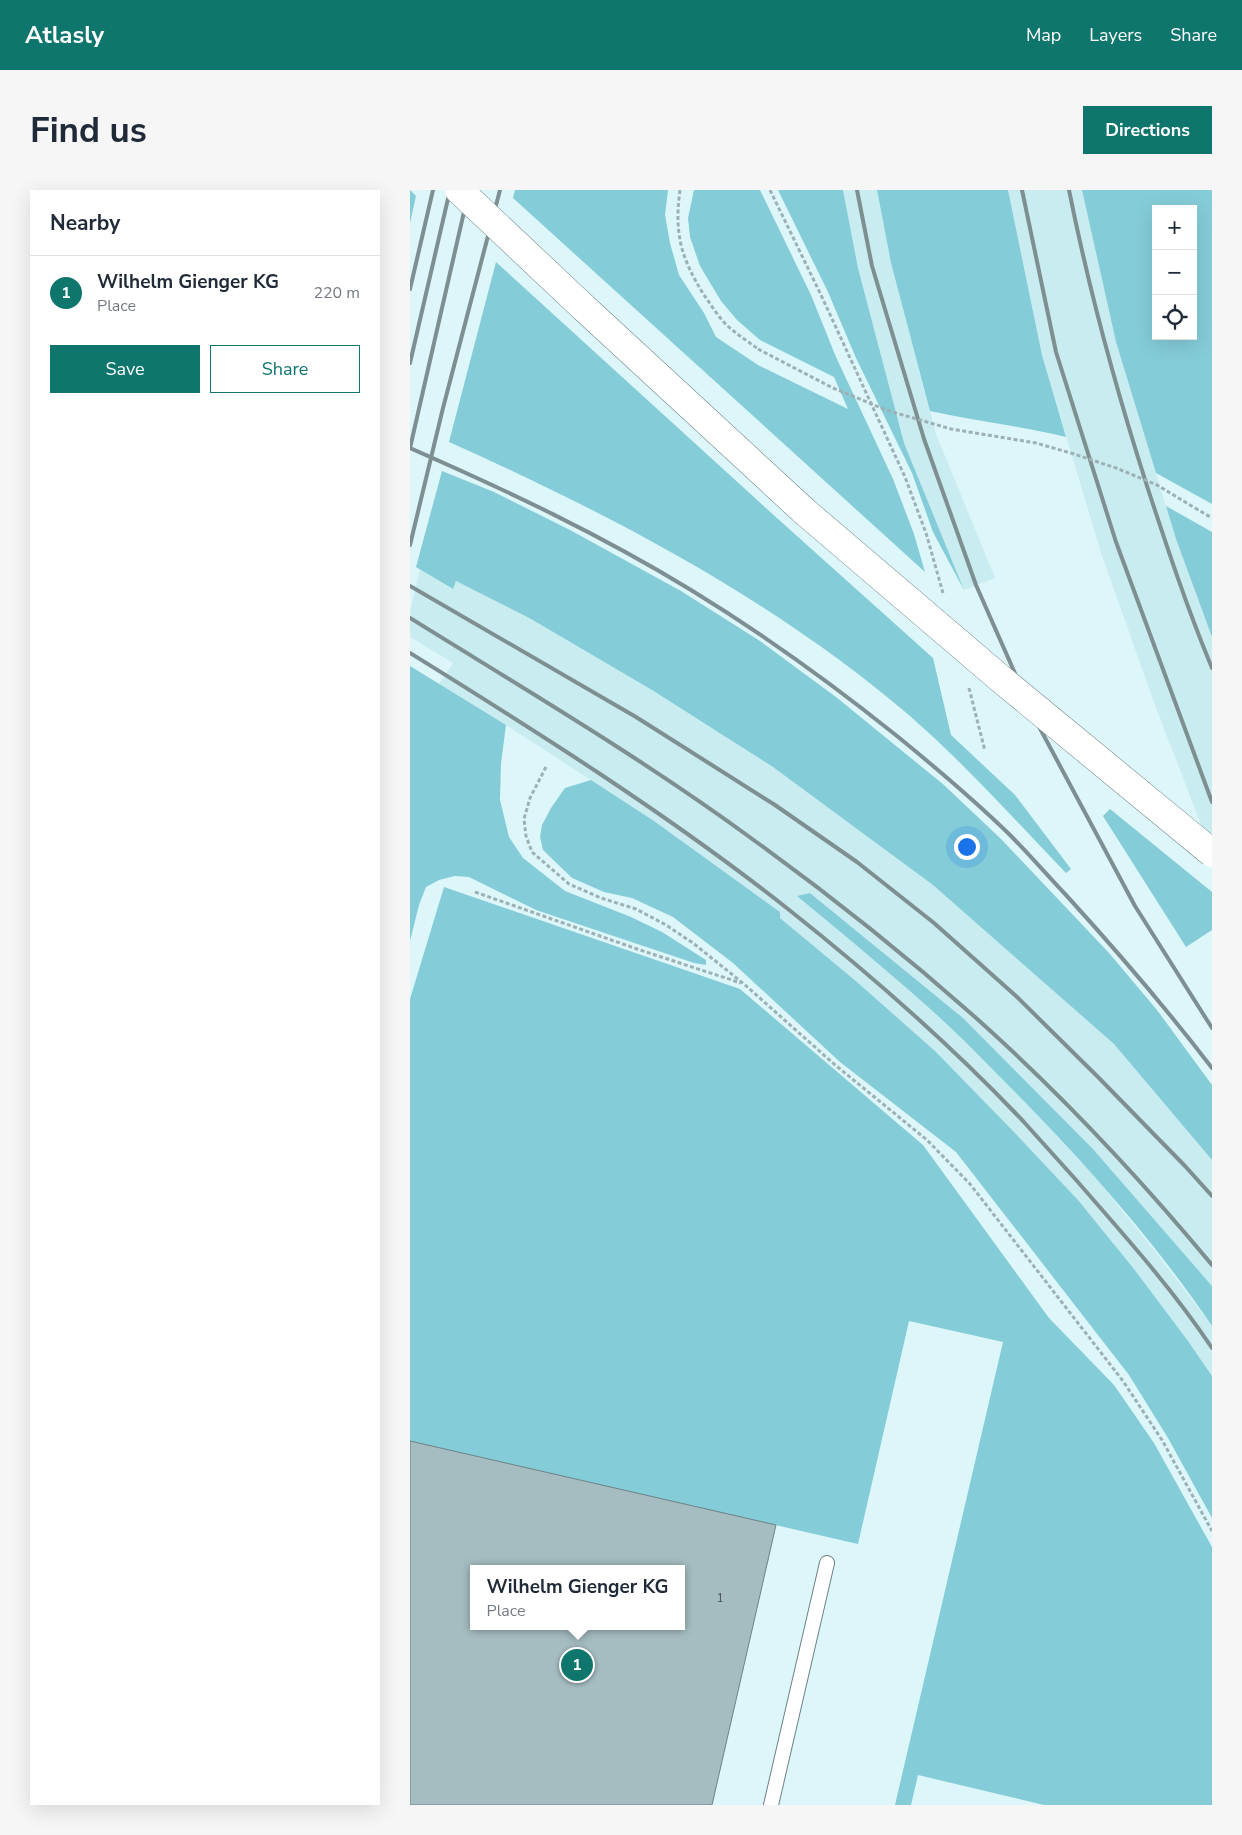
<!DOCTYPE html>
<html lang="en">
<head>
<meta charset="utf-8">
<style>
	body { margin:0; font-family:"Nunito Sans",sans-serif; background:#f6f6f7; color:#1f2937 }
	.controls { position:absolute; right:15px; top:15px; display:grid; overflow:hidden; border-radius:0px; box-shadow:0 5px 20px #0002 }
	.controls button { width:45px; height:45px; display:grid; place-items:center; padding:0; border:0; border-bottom:1px solid #e0e1e3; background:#fff; color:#1f2937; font:25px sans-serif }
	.you { position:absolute; left:556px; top:656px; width:18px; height:18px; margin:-12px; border:4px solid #fff; border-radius:50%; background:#1a73e8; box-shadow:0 0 0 8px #1a73e833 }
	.badge { display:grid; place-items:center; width:32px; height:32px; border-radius:50%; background:#0f766e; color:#fff; font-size:16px; font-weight:700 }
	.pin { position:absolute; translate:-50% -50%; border:2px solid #fff; box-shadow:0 1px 5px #0006 }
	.popup { position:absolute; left:60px; top:1375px; width:215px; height:65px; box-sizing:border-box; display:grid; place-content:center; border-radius:0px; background:#fff; filter:drop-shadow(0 1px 4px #0005); font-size:16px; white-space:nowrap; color:#747a83 }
	.popup b { font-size:19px; color:#1f2937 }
	.popup::after { content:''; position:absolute; left:50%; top:100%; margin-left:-10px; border:10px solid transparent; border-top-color:#fff }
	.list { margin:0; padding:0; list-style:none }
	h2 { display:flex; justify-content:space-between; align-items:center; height:65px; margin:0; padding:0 20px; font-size:21px }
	h2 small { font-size:16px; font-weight:400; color:#747a83 }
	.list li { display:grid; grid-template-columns:32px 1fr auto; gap:15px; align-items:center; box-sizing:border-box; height:75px; padding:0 20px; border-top:1px solid #e0e1e3 }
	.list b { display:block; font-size:19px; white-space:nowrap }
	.list p { margin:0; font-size:16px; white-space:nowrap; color:#747a83 }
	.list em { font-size:16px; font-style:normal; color:#747a83 }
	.actions { display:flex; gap:10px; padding:15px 20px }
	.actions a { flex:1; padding:11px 0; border:1px solid #0f766e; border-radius:0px; text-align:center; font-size:18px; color:#0f766e }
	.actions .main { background:#0f766e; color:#fff }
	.icon { flex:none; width:28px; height:28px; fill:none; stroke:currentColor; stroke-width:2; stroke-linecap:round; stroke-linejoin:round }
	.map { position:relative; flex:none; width:802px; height:1615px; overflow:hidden; border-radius:0px }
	header { display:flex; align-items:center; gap:30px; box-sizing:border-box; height:70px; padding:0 25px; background:#0f766e; color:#fff }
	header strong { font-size:24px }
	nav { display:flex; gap:28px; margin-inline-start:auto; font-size:18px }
	.intro { display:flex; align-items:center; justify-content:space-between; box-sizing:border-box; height:120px; padding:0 30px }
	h1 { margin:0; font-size:35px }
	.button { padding:12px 22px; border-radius:0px; background:#0f766e; color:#fff; font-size:18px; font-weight:700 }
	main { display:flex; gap:30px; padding:0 30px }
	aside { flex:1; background:#fff; border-radius:0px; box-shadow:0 5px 20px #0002 }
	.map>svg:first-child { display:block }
	.built { fill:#c9ecf1 }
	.green { fill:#84ccd8; fill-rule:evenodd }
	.building { fill:#a5bdc1; stroke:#6b8286; fill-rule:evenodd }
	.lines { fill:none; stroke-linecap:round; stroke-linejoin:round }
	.lane-casing { stroke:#6c8387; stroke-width:16 }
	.secondary-casing { stroke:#6c8387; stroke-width:29 }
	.path { stroke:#9db0b3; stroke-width:3; stroke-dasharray:4 2.5; stroke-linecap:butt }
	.lane { stroke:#fff; stroke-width:14 }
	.secondary { stroke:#fff; stroke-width:28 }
	.rail { stroke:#7e8f92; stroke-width:4 }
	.secondary-bridge-casing { stroke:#6c8387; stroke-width:29; stroke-linecap:butt }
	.path-bridge { stroke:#9db0b3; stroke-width:3; stroke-dasharray:4 2.5; stroke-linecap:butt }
	.secondary-bridge { stroke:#fff; stroke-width:28 }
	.labels { text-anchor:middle; stroke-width:5; stroke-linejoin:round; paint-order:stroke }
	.number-label { font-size:12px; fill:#445254 }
</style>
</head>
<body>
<header>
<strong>Atlasly</strong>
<nav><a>Map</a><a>Layers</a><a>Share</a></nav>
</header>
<div class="intro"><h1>Find us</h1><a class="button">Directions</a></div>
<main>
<aside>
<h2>Nearby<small></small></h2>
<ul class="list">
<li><span class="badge">1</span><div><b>Wilhelm Gienger KG</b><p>Place</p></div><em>220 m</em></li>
</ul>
<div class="actions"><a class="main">Save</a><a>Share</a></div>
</aside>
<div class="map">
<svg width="802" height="1615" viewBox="0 0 802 1615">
	<rect width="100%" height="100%" fill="#ddf6fa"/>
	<g class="built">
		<path d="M433 0H467L481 73 526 244 585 388 554 400 494 253 448 78Z"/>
		<path d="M598 0H672L706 152 766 349 802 447V663L746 518 691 363 632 165Z"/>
		<path d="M10 379 42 399 46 391 121 429 242 500 363 577 523 695 704 854 802 970V1096L683 959 553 828 400 703 388 706 466 771 543 840 622 919 689 992 745 1061 802 1136V1186L778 1151 724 1079 668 1010 525 861 447 792 370 728V722L244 631 96 535 29 494 43 473 0 447V422Z"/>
	</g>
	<g class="green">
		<path d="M0 0 6 6 0 33Z"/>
		<path d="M105 0H258L255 25 260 53 269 85 294 123 306 147 348 175 438 219 424 187 350 150 327 130 311 111 290 76 280 47 278 28 284 0H350L401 105 426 167 483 289 504 344 515 382 103 8Z"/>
		<path d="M368 0H433L448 78 494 253 554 400 523 342 502 283 446 168 418 102Z"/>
		<path d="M467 0H598L632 165 656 247C611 236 565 231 520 221L481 73Z"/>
		<path d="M672 0H802V314L746 283 706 152ZM746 19H783V146H746Z"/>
		<path d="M86 72 358 320 523 468 541 545 605 605 661 679 656 683C605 630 555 574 500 526 363 409 202 325 39 252Z"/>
		<path d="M32 281 84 302 160 340 271 401 350 451 426 507 534 595 591 649 699 763 747 820 802 895V970L704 854 523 695 363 577 242 500 121 429 46 391 43 399 6 377Z"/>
		<path d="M756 316 802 342V447L766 349Z"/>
		<path d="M0 476 96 535 91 573 90 610 99 647 113 668 155 701 221 727 252 742 296 770V775L284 773 126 720 59 687 45 686 29 690 16 697 9 715 0 751Z"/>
		<path d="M181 590 244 631 370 722V728L447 792 525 861 602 940 668 1010 724 1079 778 1151 802 1186V1328L758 1248 719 1185 546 962 430 872 323 773 263 727 222 708 194 702 162 688 133 660 130 647 132 635 141 618 155 598Z"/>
		<path d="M700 619 802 702V740L776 757 693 626Z"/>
		<path d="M34 697 330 799 513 955 639 1128 704 1195 744 1253 802 1357V1615H634L508 1585 501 1615H485L593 1152 499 1131 448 1354 0 1251V809Z"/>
		<path d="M400 703 553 828 683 959 802 1096V1136C743 1049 672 970 599 896 580 877 562 858 543 840 493 793 440 750 387 706Z"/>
	</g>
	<path class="building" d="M0 1251 366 1335 302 1615H0ZM63 1379H271V1436H63Z"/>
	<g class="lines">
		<defs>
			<path id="lane" d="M361 1615 417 1373"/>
			<path id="secondary" d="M172 116 394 321"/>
		</defs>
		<use href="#lane" class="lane-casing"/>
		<use href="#secondary" class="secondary-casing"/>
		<g class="path">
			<path d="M270 0C264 44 271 68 294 105 302 116 310 130 320 138 329 146 339 152 348 159"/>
			<path d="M360 0 411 105 495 287 516 343 533 403"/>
			<path d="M785 318 802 328"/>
			<path d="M559 498 575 561"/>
			<path d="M136 577 120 608 114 629 116 646 122 662 159 694 191 708 226 719 256 735 283 753 334 794 424 874 517 950 560 994 713 1191 752 1250 802 1341"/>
			<path d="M65 702 227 759 331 793"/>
		</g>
		<use href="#lane" class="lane"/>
		<use href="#secondary" class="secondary"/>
		<g class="rail">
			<path d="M447 0 462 76 514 249 566 395 626 531 725 716 802 838"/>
			<path d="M612 0 646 162 706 352 802 612"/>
			<path d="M659 0C679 100 706 199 737 296 757 357 777 418 802 478"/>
			<path d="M0 99 23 0"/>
			<path d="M0 173 40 0"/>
			<path d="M0 258C96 300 191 345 281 400 353 444 421 493 487 546 525 577 564 610 599 644 619 664 637 685 656 705 707 761 756 818 802 878"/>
			<path d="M0 258 59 0"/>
			<path d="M0 355 33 218 90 0"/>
			<path d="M0 396 226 527 365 615 447 672 524 733 606 806 688 887 775 976 802 1006"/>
			<path d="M0 428C116 500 235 570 345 651 421 706 495 765 565 827 650 903 729 987 802 1075"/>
			<path d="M0 463C129 543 259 625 378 719 460 784 541 855 613 931 631 951 649 971 667 991 714 1045 762 1098 802 1158"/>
		</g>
		<defs>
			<g id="secondary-bridge">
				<path d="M49 0 172 116"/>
				<path d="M394 321 592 490 802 663"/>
			</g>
		</defs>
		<use href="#secondary-bridge" class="secondary-bridge-casing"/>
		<path class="path-bridge" d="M348 159 423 198 476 220 541 239 626 253 664 264 706 278 747 295 785 318"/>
		<use href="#secondary-bridge" class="secondary-bridge"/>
	</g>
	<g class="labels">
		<g class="number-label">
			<text x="310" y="1412">1</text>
		</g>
	</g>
</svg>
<div class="controls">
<button>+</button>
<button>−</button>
<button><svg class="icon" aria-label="locate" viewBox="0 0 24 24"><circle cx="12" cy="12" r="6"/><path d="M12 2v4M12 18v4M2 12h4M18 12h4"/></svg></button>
</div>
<div class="you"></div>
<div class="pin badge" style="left:167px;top:1475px">1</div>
<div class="popup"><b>Wilhelm Gienger KG</b>Place</div>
</div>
</main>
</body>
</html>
